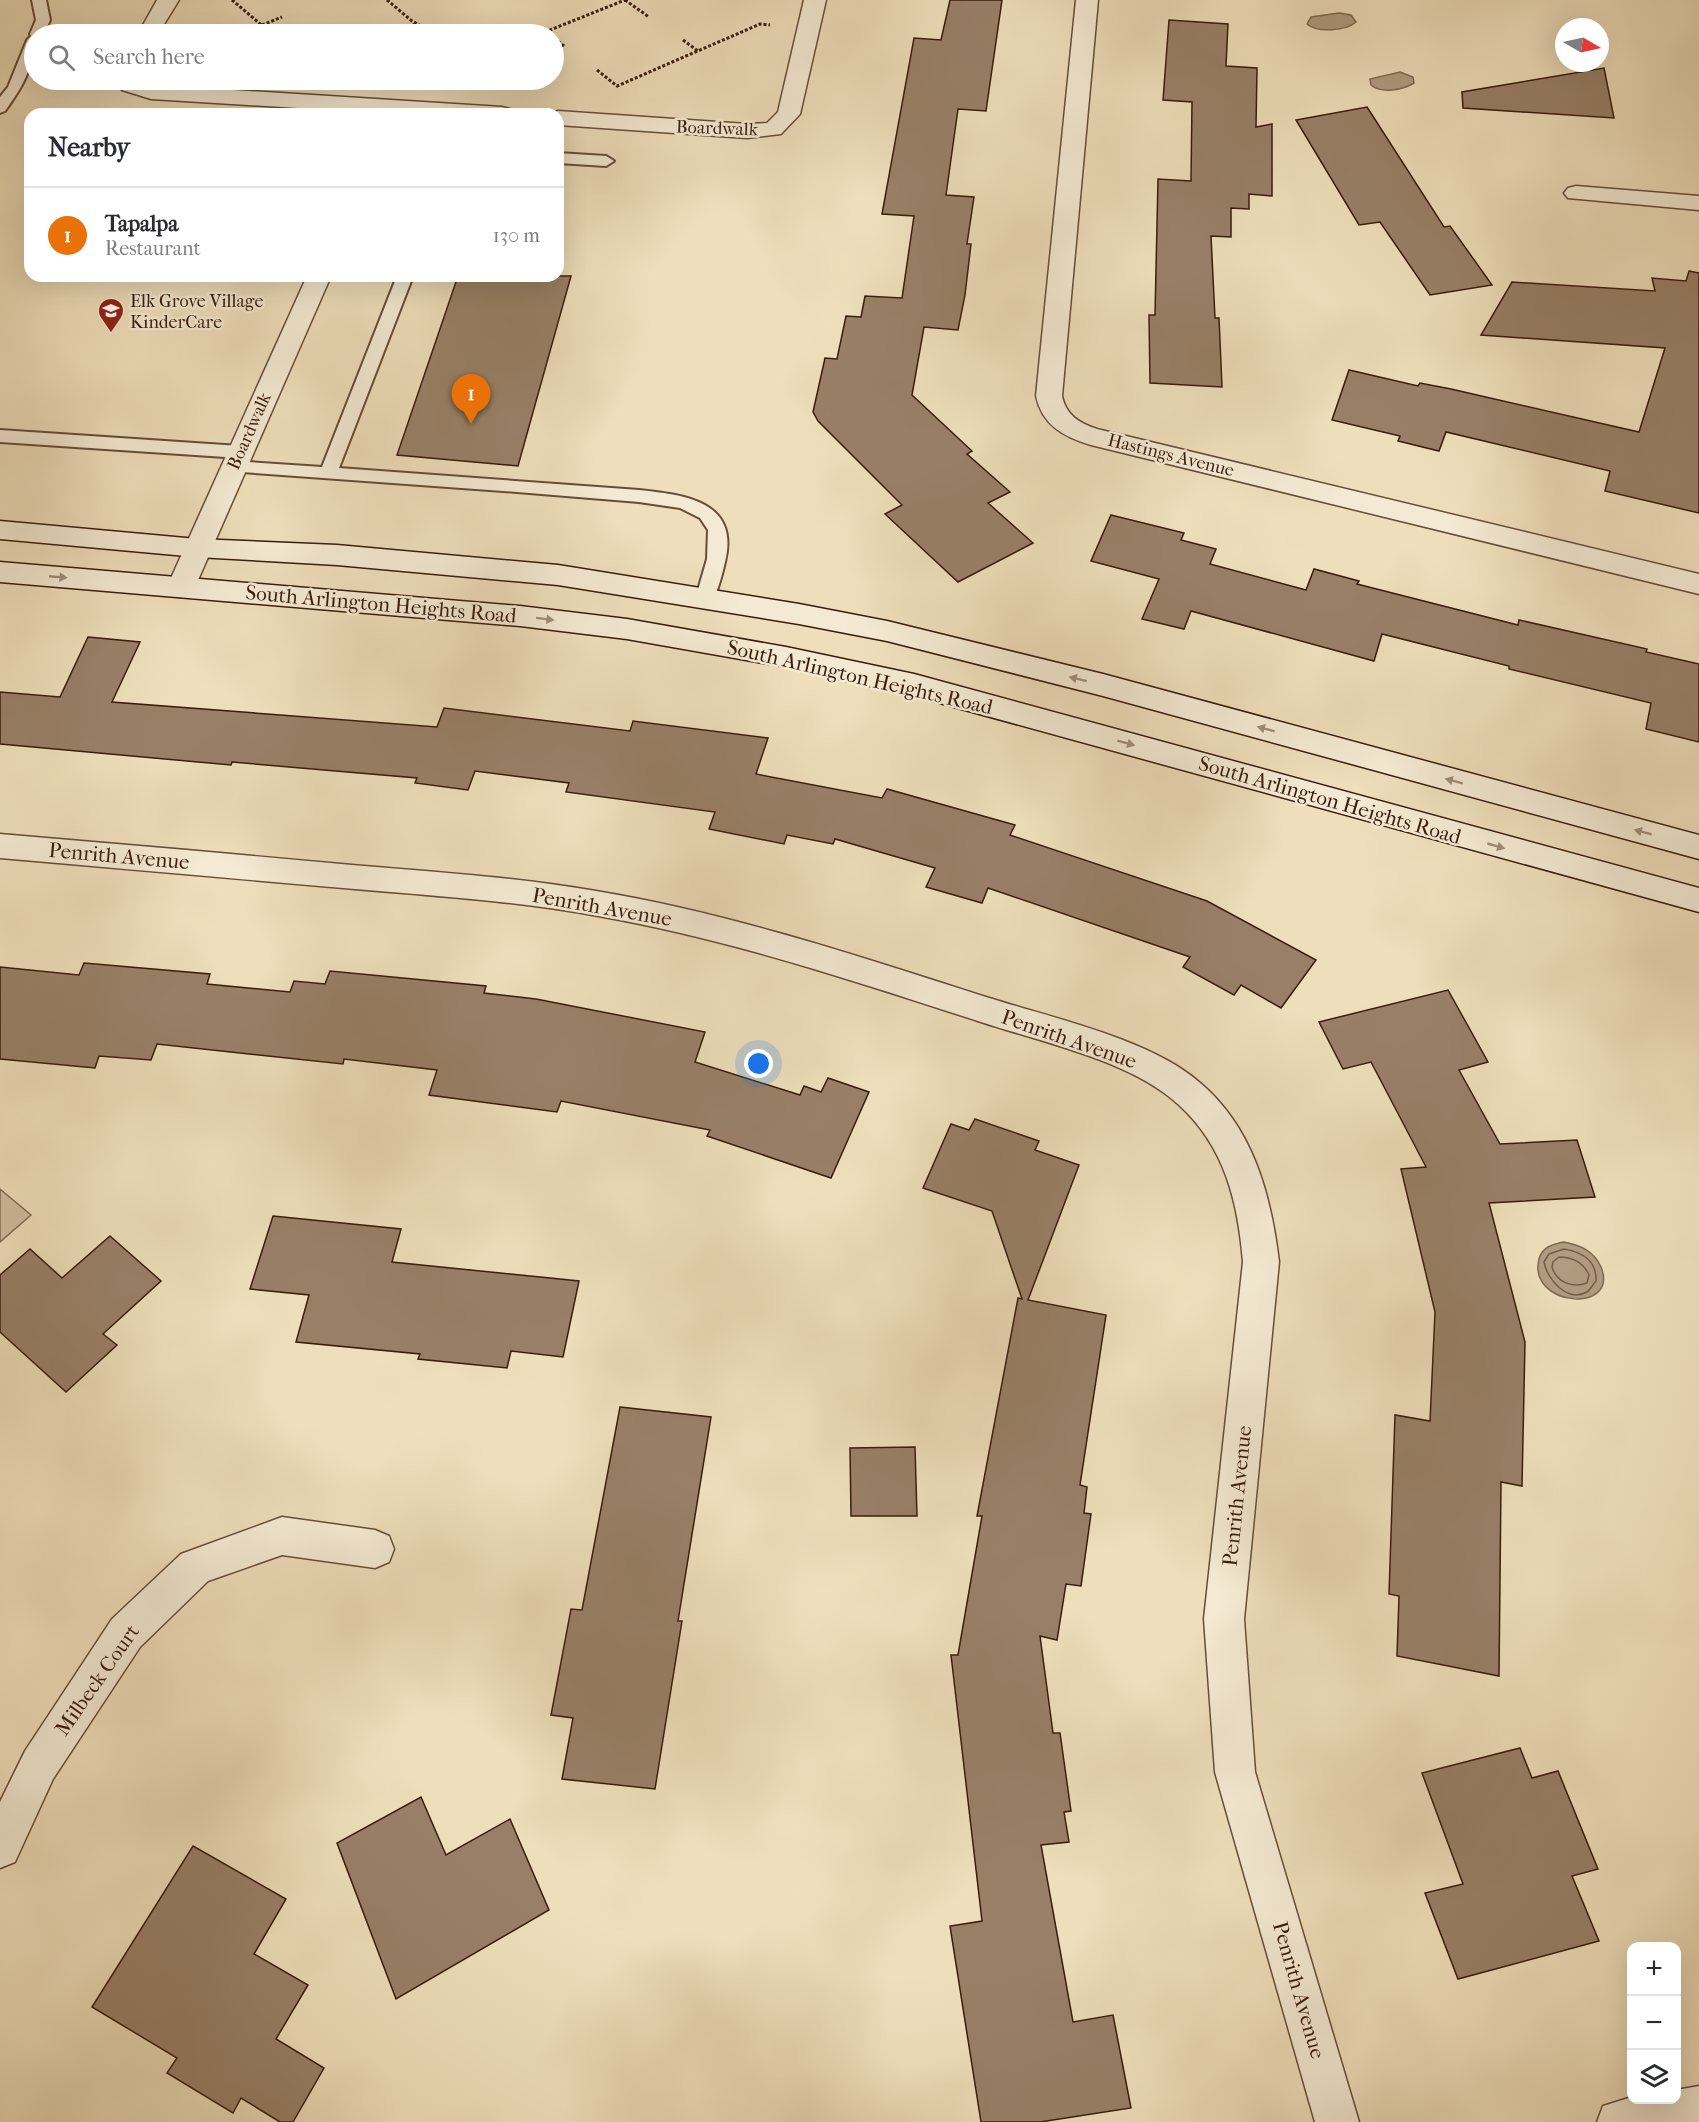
<!DOCTYPE html>
<html lang="en">
<head>
<meta charset="utf-8">
<style>
	body { margin:0; font-family:"IM FELL French Canon",serif; background:#f2f2f3; color:#2b2b33 }
	.controls { position:absolute; right:18px; bottom:18px; display:grid; overflow:hidden; border-radius:12px; box-shadow:0 6px 24px #0002 }
	.controls button { width:54px; height:54px; display:grid; place-items:center; padding:0; border:0; border-bottom:2px solid #e1e1e2; background:#fff; color:#2b2b33; font:30px sans-serif }
	.compass { position:absolute; left:1555px; top:18px; width:54px; height:54px; border-radius:50%; background:#fff; box-shadow:0 6px 24px #0002; rotate:99deg }
	.you { position:absolute; left:759px; top:1064px; width:21px; height:21px; margin:-15px; border:4px solid #fff; border-radius:50%; background:#1a73e8; box-shadow:0 0 0 9px #1a73e833 }
	.badge { display:grid; place-items:center; width:39px; height:39px; border-radius:50%; background:#ea580c; color:#fff; font-size:20px; font-weight:700 }
	.pin { position:absolute; translate:-50% -50px; filter:drop-shadow(0 2px 3px #0008) }
	.pin::after { content:''; position:absolute; top:32px; width:21px; height:18px; background:inherit; clip-path:polygon(0 0,100% 0,50% 100%) }
	.list { margin:0; padding:0; list-style:none }
	h2 { display:flex; justify-content:space-between; align-items:center; height:78px; margin:0; padding:0 24px; font-size:26px }
	h2 small { font-size:20px; font-weight:400; color:#7c7c81 }
	.list li { display:grid; grid-template-columns:39px 1fr auto; gap:18px; align-items:center; box-sizing:border-box; height:96px; padding:0 24px; border-top:2px solid #e1e1e2 }
	.list b { display:block; font-size:22px; white-space:nowrap }
	.list p { margin:0; font-size:20px; white-space:nowrap; color:#7c7c81 }
	.list em { font-size:20px; font-style:normal; color:#7c7c81 }
	.icon { flex:none; width:33px; height:33px; fill:none; stroke:currentColor; stroke-width:2; stroke-linecap:round; stroke-linejoin:round }
	.map { position:relative; flex:none; width:1699px; height:2122px; overflow:hidden }
	.search { position:absolute; background:#fff; box-shadow:0 6px 24px #0002; left:24px; top:24px; width:540px; height:66px; display:flex; align-items:center; gap:15px; box-sizing:border-box; padding:0 21px; border-radius:33px; color:#7c7c81; font-size:22px }
	.panel { position:absolute; background:#fff; box-shadow:0 6px 24px #0002; left:24px; top:108px; width:540px; height:174px; border-radius:18px }
	.map>svg:first-child { display:block }
	.green { fill:#cfbd9d; stroke:#846c55; stroke-width:1.5 }
	.water { fill:#b19c80; stroke:#816852; stroke-width:1.5 }
	.lines { fill:none; stroke-linecap:round; stroke-linejoin:round }
	.shore { stroke:#765c46; stroke-width:1.5 }
	.building { fill:#988067; stroke:#3a1b0d; stroke-width:1.5 }
	.service-casing { stroke:#674c38; stroke-width:4 }
	.minor-casing { stroke:#674c38; stroke-width:3 }
	.secondary-casing { stroke:#3a1b0d; stroke-width:3 }
	.path { stroke:#3a1b0d; stroke-width:3; stroke-dasharray:3 2; stroke-linecap:butt }
	.service { fill:#f4ead3; fill-rule:evenodd }
	.minor { fill:#f4ead3; fill-rule:evenodd }
	.secondary { fill:#f4ead3; fill-rule:evenodd }
	.oneway { fill:#a08d7a }
	.labels { text-anchor:middle; stroke-width:5; stroke-linejoin:round; paint-order:stroke }
	.far-street-label { font-size:18px; fill:#3a1b0d; stroke:#f4ead3 }
	.far-poi-label { font-size:18px; fill:#3a1b0d; stroke:#f4ead3; text-anchor:start }
	.street-label { font-size:21px; fill:#3a1b0d; stroke:#f4ead3 }
</style>
</head>
<body>
<div class="map">
<svg width="1699" height="2122" viewBox="0 0 1699 2122">
	<rect width="100%" height="100%" fill="#eedebb"/>
	<filter id="stains"><feTurbulence type="fractalNoise" baseFrequency=".00333" numOctaves="4"/><feColorMatrix values="0 0 0 0 .2 0 0 0 0 .09 0 0 0 0 .02 0 0 0 .5 -.17"/></filter>
	<radialGradient id="worn" r=".72"><stop offset=".6" stop-color="#630" stop-opacity="0"/><stop offset="1" stop-color="#630" stop-opacity=".3"/></radialGradient>
	<path class="green" d="M0 1189 31 1215 0 1242Z"/>
	<g class="water">
		<path d="M1339 13 1351 15 1356 22C1346 31 1317 33 1307 24L1311 17Z"/>
		<path d="M1400 72 1413 77 1414 83C1403 90 1381 94 1371 85L1370 79Z"/>
		<path d="M1564 1242C1580 1245 1594 1251 1601 1267 1620 1314 1527 1307 1539 1259 1542 1247 1553 1244 1564 1242Z"/>
	</g>
	<g class="lines">
		<g class="shore">
			<path d="M1564 1249C1582 1252 1597 1261 1596 1281 1593 1284 1590 1290 1587 1292 1567 1303 1547 1279 1544 1262L1549 1254Z"/>
			<path d="M1559 1257C1573 1257 1583 1262 1589 1275L1587 1283C1572 1288 1557 1283 1552 1267L1553 1262Z"/>
		</g>
	</g>
	<g class="building">
		<path d="M950 0H1002L986 111 958 109 946 195 974 197 967 244H971L965 295 958 330 924 327 912 395 972 451 967 454 1010 492 988 503 1033 543 958 582 885 514 902 505 818 421 813 412 825 358 837 359 846 316 861 317 865 296 902 298 914 216 882 214 914 38 941 40Z"/>
		<path d="M1169 20 1228 24 1226 66 1257 68 1256 127 1272 124V196L1249 194V209L1231 208V237L1211 236 1215 318H1219L1222 387 1150 383 1149 315H1155L1158 179 1191 181 1192 102 1163 100Z"/>
		<path d="M1604 68 1614 118 1463 108 1462 92Z"/>
		<path d="M1367 107 1444 227 1450 226 1492 285 1430 295 1380 222 1359 225 1296 120Z"/>
		<path d="M1689 271 1699 273V513L1605 491 1610 471 1446 432 1439 451 1398 441 1400 436 1332 420 1349 370 1418 386 1420 383 1451 389 1639 432 1665 348 1481 335 1512 282 1655 291 1652 278 1686 281Z"/>
		<path d="M458 276H571L518 466 397 455Z"/>
		<path d="M1111 515 1184 533 1181 540 1216 549 1210 564 1306 590 1314 569 1359 581 1357 584 1518 625 1519 620 1647 649 1646 652 1699 664V742L1646 729 1651 703 1509 669V666L1382 634 1374 661 1191 611 1184 629 1142 619 1159 579 1091 561Z"/>
		<path d="M88 637 140 642 112 702 437 727 444 708 630 731 633 721 768 738 756 774 882 798 887 789 1015 825 1010 835 1207 901 1316 960 1281 1008 1241 985 1234 995 1183 967 1190 957 988 888 982 903 926 887 935 868 835 839 833 844 787 835 784 844 709 829 715 812 566 792 569 783 475 771 468 790 415 783 417 778 232 762 231 765 0 744V692L60 697Z"/>
		<path d="M84 963 210 974 207 984 290 992 294 981 325 984 330 971 486 986 484 993 536 999 705 1032 695 1062 800 1095 804 1086 821 1092 828 1078 869 1092 831 1178 707 1136 710 1130 561 1101 557 1112 429 1095 437 1070 344 1059 343 1064 157 1044 151 1060 99 1056 95 1068 0 1059V967L79 975Z"/>
		<path d="M1448 990 1488 1062 1459 1070 1500 1144 1577 1140 1595 1197 1489 1203 1525 1342 1522 1486 1501 1482 1499 1676 1397 1656 1399 1596 1389 1594 1395 1415 1430 1421 1435 1312 1401 1169 1426 1167 1371 1062 1343 1069 1319 1022Z"/>
		<path d="M975 1119 1039 1141 1035 1150 1079 1165 1028 1300 1106 1315 1080 1485 1087 1487 1084 1513 1091 1514 1081 1586 1066 1584 1057 1640 1040 1636 1053 1733H1060L1071 1811 1064 1812 1069 1842 1041 1845 1073 2022 1113 2015 1131 2108 1040 2122H981L950 1926 982 1921 951 1655H958L982 1516H977L1018 1298 1022 1299 992 1211 923 1188 951 1124 969 1130Z"/>
		<path d="M273 1216 401 1229 392 1262 579 1281 563 1357 511 1351 507 1368 418 1359 420 1354 296 1342 309 1295 250 1289Z"/>
		<path d="M110 1236 161 1281 103 1334 117 1345 66 1392 0 1332V1275L30 1249 62 1278Z"/>
		<path d="M620 1407 711 1417 678 1621H682L655 1789 562 1779 573 1718 551 1715 571 1609 582 1610Z"/>
		<path d="M915 1447 917 1516H851L850 1448Z"/>
		<path d="M1520 1748 1532 1778 1558 1771 1598 1869 1572 1876 1599 1941 1458 1979 1425 1893 1463 1884 1422 1773Z"/>
		<path d="M421 1797 446 1855 510 1819 549 1910 396 1999 337 1843Z"/>
		<path d="M193 1846 286 1899 254 1954 308 1985 276 2039 324 2068 293 2122H280L241 2098 233 2113 167 2073 177 2058 92 2007Z"/>
	</g>
	<g class="lines">
		<defs>
			<g id="service">
				<path d="M32 0H46L50 20 44 34H34C34 67 24 85 5 111L0 113V97L8 87 27 40 31 36 30 34 36 20Z"/>
				<path d="M558 153 606 156 614 161 606 166 558 163Z"/>
				<path d="M397 276H413L339 468 639 490C685 495 740 501 725 562 722 575 718 590 712 602L705 604 698 602 696 597 707 559 708 530 700 518 680 508 639 502 517 492 227 471 224 467 227 463 233 461 322 467Z"/>
				<path d="M0 430 240 446 246 448 249 452 246 456 240 458 0 442Z"/>
			</g>
			<g id="minor">
				<path d="M157 0H179L158 34H138Z"/>
				<path d="M804 0H826L800 114 781 134 747 138 558 125V114H550L558 111 747 124 767 123 778 112Z"/>
				<path d="M1076 0H1098L1062 396C1066 415 1079 423 1097 429L1699 574V594L1091 445C1064 437 1042 425 1036 396Z"/>
				<path d="M118 80H140L153 85 502 107 510 109 513 114H395L151 99 122 90Z"/>
				<path d="M1576 186 1699 196V210L1568 198 1564 193 1568 188Z"/>
				<path d="M307 276H331L195 587 191 594 181 597 171 594 167 587Z"/>
				<path d="M0 834C117 844 235 854 352 865 434 872 516 877 596 891 729 913 858 956 986 997 1049 1017 1150 1039 1199 1082 1253 1127 1271 1195 1279 1262L1244 1619 1255 1772 1359 2122H1315L1215 1772 1204 1619 1243 1262C1238 1202 1225 1147 1179 1105 1132 1061 1042 1042 981 1022 855 981 729 939 598 916 518 901 436 896 355 889 236 879 118 868 0 858Z"/>
				<path d="M282 1517 375 1530 389 1536 394 1549 389 1562 375 1568 282 1555 208 1581 140 1647 53 1779 15 1862 0 1868V1802L25 1751 112 1619 181 1554Z"/>
				<path d="M1699 2086V2122H1597L1603 2106 1632 2097V2100H1676V2090Z"/>
			</g>
			<g id="secondary">
				<path d="M0 521 197 539 337 545 558 565 799 604 887 621 1103 674 1699 835V859L1103 696 887 641 799 624 558 585 337 565 197 557 0 539Z"/>
				<path d="M0 562 520 606 627 619 786 647 914 674 1699 888V912L914 696 786 667 627 639 520 626 0 582Z"/>
			</g>
		</defs>
		<use href="#service" class="service-casing"/>
		<use href="#minor" class="minor-casing"/>
		<use href="#secondary" class="secondary-casing"/>
		<g class="path">
			<path d="M232 0 272 34"/>
			<path d="M387 0 412 21 435 34"/>
			<path d="M625 0 649 17"/>
			<path d="M262 25 282 17"/>
			<path d="M389 34 416 24"/>
			<path d="M540 34 625 0"/>
			<path d="M554 38 564 46"/>
			<path d="M683 40 698 51"/>
			<path d="M597 70 617 86 760 24 770 25"/>
		</g>
		<use href="#service" class="service"/>
		<use href="#minor" class="minor"/>
		<use href="#secondary" class="secondary"/>
	</g>
	<defs><path id="oneway-solid" d="M-6-.8H1V-3.2L6.5 0L1 3.2V.8H-6Z" transform="scale(1.5)"/></defs>
	<g class="oneway">
		<use href="#oneway-solid" transform="translate(58 577) rotate(5)"/>
		<use href="#oneway-solid" transform="translate(545 619) rotate(7)"/>
		<use href="#oneway-solid" transform="translate(1078 679) rotate(-166)"/>
		<use href="#oneway-solid" transform="translate(1266 729) rotate(-165)"/>
		<use href="#oneway-solid" transform="translate(1126 743) rotate(15)"/>
		<use href="#oneway-solid" transform="translate(1454 781) rotate(-165)"/>
		<use href="#oneway-solid" transform="translate(1643 832) rotate(-165)"/>
		<use href="#oneway-solid" transform="translate(1496 846) rotate(16)"/>
	</g>
	<defs>
		<symbol id="school-pin" viewBox="-11 -11 22 30"><path d="M0 17L-7.5 6A9.5 9.5 0 1 1 7.5 6Z" fill="#8f2418" stroke="#f4ead3"/><path d="M0-5L7-2L0 1L-7-2ZM-4 1L0 2.5L4 1V4Q0 6-4 4Z" fill="#fff"/></symbol>
	</defs>
	<g fill-rule="evenodd">
		<use href="#school-pin" x="96" y="296" width="30" height="40"/>
	</g>
	<g class="labels">
		<g class="far-street-label">
			<text transform="translate(717 128) rotate(2)" y="6">Boardwalk</text>
			<text transform="translate(249 431) rotate(-66)" y="6">Boardwalk</text>
			<text transform="translate(1171 455) rotate(14)" y="6">Hastings Avenue</text>
		</g>
		<g class="far-poi-label">
			<text x="130" y="307">Elk Grove Village<tspan x="130" dy="21">KinderCare</tspan></text>
		</g>
		<g class="street-label">
			<text transform="translate(381 604) rotate(5)" y="7">South Arlington Heights Road</text>
			<text transform="translate(860 677) rotate(13)" y="7">South Arlington Heights Road</text>
			<text transform="translate(1330 800) rotate(16)" y="7">South Arlington Heights Road</text>
			<text transform="translate(119 856) rotate(5)" y="7">Penrith Avenue</text>
			<text transform="translate(602 907) rotate(10)" y="7">Penrith Avenue</text>
			<text transform="translate(1069 1039) rotate(19)" y="7">Penrith Avenue</text>
			<text transform="translate(1237 1496) rotate(-84)" y="7">Penrith Avenue</text>
			<text transform="translate(97 1680) rotate(-55)" y="7">Milbeck Court</text>
			<text transform="translate(1299 1990) rotate(74)" y="7">Penrith Avenue</text>
		</g>
	</g>
	<rect width="100%" height="100%" filter="url(#stains)"/>
	<rect width="100%" height="100%" fill="url(#worn)"/>
</svg>
<div class="controls">
<button>+</button>
<button>−</button>
<button><svg class="icon" aria-label="layers" viewBox="0 0 24 24"><path d="M12 4l9 5-9 5-9-5zM3 14l9 5 9-5"/></svg></button>
</div>
<svg class="compass" viewBox="-18 -18 36 36"><path d="M0-13l5 13h-10z" fill="#e53935"/><path d="M0 13l5-13h-10z" fill="#7c7c81"/></svg>
<div class="you"></div>
<div class="pin badge" style="left:471px;top:424px;background:#e8710a">1</div>
<div class="search"><svg class="icon" aria-label="search" viewBox="0 0 24 24"><circle cx="10" cy="10" r="6"/><path d="M15 15l6 6"/></svg>Search here</div>
<section class="panel">
<h2>Nearby<small></small></h2>
<ul class="list">
<li><span class="badge" style="background:#e8710a">1</span><div><b>Tapalpa</b><p>Restaurant</p></div><em>130 m</em></li>
</ul>
</section>
</div>
</body>
</html>
